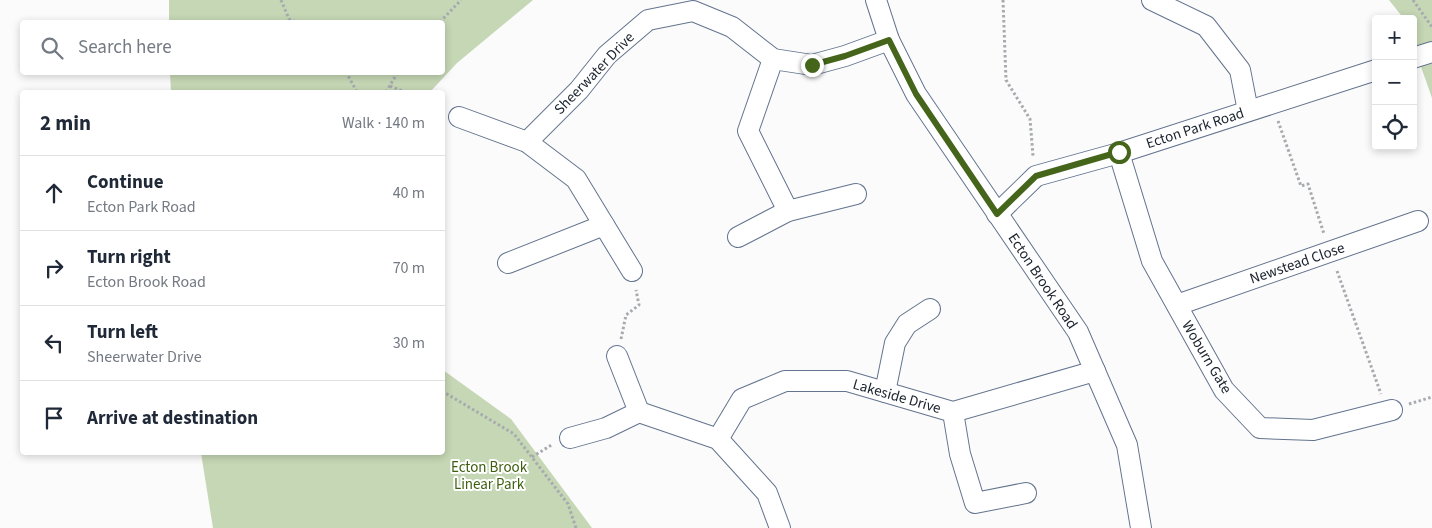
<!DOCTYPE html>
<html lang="en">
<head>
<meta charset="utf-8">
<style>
	body { margin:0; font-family:"Source Sans 3",sans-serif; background:#f2f2f3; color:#1f2937 }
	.controls { position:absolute; right:15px; top:15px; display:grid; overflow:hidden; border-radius:5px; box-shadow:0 2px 8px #0003 }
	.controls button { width:45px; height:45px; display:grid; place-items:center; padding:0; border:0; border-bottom:1px solid #e0e1e3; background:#fff; color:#1f2937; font:25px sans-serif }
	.stop { position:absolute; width:15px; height:15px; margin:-11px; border:4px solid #45651b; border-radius:50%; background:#fff }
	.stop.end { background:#45651b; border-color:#fff; box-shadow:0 1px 5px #0008 }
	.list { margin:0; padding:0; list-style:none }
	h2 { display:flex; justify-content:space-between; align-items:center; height:65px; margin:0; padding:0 20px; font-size:21px }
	h2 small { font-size:16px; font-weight:400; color:#747a83 }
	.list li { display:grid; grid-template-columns:32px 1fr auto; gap:15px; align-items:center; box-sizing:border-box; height:75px; padding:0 20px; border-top:1px solid #e0e1e3 }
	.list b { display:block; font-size:19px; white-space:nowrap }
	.list p { margin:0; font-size:16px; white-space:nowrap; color:#747a83 }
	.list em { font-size:16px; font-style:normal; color:#747a83 }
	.icon { flex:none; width:28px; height:28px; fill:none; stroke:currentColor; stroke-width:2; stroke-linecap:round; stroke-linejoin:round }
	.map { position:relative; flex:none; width:1432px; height:528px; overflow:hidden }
	.search { position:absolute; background:#fff; box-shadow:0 2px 8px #0003; left:20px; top:20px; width:425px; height:55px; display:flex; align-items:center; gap:12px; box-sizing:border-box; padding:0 18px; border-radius:5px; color:#747a83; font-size:19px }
	.panel { position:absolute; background:#fff; box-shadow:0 2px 8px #0003; left:20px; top:90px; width:425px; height:365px; border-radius:5px }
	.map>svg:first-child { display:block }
	.green { fill:#c5d7b5 }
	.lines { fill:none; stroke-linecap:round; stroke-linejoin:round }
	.minor-casing { stroke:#63748e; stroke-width:22 }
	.path { stroke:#a7aaae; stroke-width:3; stroke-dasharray:2.5 2.5; stroke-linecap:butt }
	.minor { stroke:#fff; stroke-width:20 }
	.route { stroke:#45651b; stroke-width:6 }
	.labels { text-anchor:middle; stroke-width:4; stroke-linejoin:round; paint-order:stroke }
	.street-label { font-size:15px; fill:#1a222c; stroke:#fff }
	.park-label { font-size:15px; fill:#3e5e10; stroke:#fff }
</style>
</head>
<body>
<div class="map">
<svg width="1432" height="528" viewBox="0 0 1432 528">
	<rect width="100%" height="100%" fill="#fbfbfb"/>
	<g class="green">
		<path d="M169 0H533L457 63 430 92H171L170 73 442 72V22H169Z"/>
		<path d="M1389 0H1432V98L1413 44V19H1404Z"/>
		<path d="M443 370 511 419 592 528H213L201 453 442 452Z"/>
	</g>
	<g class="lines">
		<defs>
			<g id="minor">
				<path d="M876 0 889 40 916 94 1078 332 1127 445 1141 528"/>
				<path d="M1152 0 1206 26 1240 70 1248 111"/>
				<path d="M1413 58 1432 52"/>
				<path d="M773 59 748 131 788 211"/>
				<path d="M459 117 527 142 576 179 632 271"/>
				<path d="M527 142 579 90 607 55 648 20 693 11 732 27 773 59 812 65 845 56 889 40"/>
				<path d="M1119 153 1152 261 1224 390 1260 428 1313 430 1392 410"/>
				<path d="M997 214 1036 176 1119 153 1376 70"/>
				<path d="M738 237 788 211 856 194"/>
				<path d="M508 263 604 225"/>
				<path d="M1177 305 1418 221"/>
				<path d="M885 392 895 343 907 324 930 309"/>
				<path d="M639 412 718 439 767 493 780 528"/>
				<path d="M953 412 960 454 975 503 1026 493"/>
				<path d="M570 438 606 428 639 412 617 356"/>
				<path d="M718 439 742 399 785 381H847L953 412 1095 371"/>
			</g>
		</defs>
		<use href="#minor" class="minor-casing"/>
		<g class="path">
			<path d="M281 0 289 19 296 22"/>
			<path d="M1003 0 1006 80 1030 119 1033 156"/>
			<path d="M1413 0 1432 27"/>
			<path d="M440 22 461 0"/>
			<path d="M346 72 357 92"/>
			<path d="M390 86 405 92"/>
			<path d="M386 92 398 72"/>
			<path d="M1278 121 1301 186 1308 184 1324 234"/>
			<path d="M1337 271 1381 394"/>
			<path d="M621 339 626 315 639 305 636 290"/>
			<path d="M442 391 514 434 568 504 576 528"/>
			<path d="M1409 404 1432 397"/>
			<path d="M532 457 553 444"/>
		</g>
		<use href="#minor" class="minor"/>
	</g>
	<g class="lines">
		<path class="route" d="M812 65 845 56 889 40 916 94 997 214 1036 176 1119 152"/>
	</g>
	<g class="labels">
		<g class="street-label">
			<text transform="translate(594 73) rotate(-46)" y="5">Sheerwater Drive</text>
			<text transform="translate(1195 128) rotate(-18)" y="5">Ecton Park Road</text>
			<text transform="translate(1297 263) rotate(-19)" y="5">Newstead Close</text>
			<text transform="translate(1043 281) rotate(56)" y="5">Ecton Brook Road</text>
			<text transform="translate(1207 357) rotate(59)" y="5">Woburn Gate</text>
			<text transform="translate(897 396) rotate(16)" y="5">Lakeside Drive</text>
		</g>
		<g class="park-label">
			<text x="489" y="472">Ecton Brook<tspan x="489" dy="17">Linear Park</tspan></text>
		</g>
	</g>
</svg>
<div class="controls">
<button>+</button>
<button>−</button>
<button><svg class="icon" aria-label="locate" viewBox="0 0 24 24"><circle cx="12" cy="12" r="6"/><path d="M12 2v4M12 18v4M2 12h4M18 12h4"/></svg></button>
</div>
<div class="stop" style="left:1119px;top:152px"></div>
<div class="stop end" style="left:812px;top:65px"></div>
<div class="search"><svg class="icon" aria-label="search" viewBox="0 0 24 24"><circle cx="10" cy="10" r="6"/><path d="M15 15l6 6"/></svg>Search here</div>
<section class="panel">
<h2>2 min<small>Walk · 140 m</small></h2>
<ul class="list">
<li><svg class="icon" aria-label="ahead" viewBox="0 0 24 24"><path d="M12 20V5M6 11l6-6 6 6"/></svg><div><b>Continue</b><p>Ecton Park Road</p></div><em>40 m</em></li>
<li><svg class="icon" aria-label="right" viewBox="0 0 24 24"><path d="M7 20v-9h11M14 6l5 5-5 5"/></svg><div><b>Turn right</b><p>Ecton Brook Road</p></div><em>70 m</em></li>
<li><svg class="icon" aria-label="left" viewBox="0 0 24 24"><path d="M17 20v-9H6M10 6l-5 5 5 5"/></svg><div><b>Turn left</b><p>Sheerwater Drive</p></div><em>30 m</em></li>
<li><svg class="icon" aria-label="arrive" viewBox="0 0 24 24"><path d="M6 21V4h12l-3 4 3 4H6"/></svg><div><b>Arrive at destination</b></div></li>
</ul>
</section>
</div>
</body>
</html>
